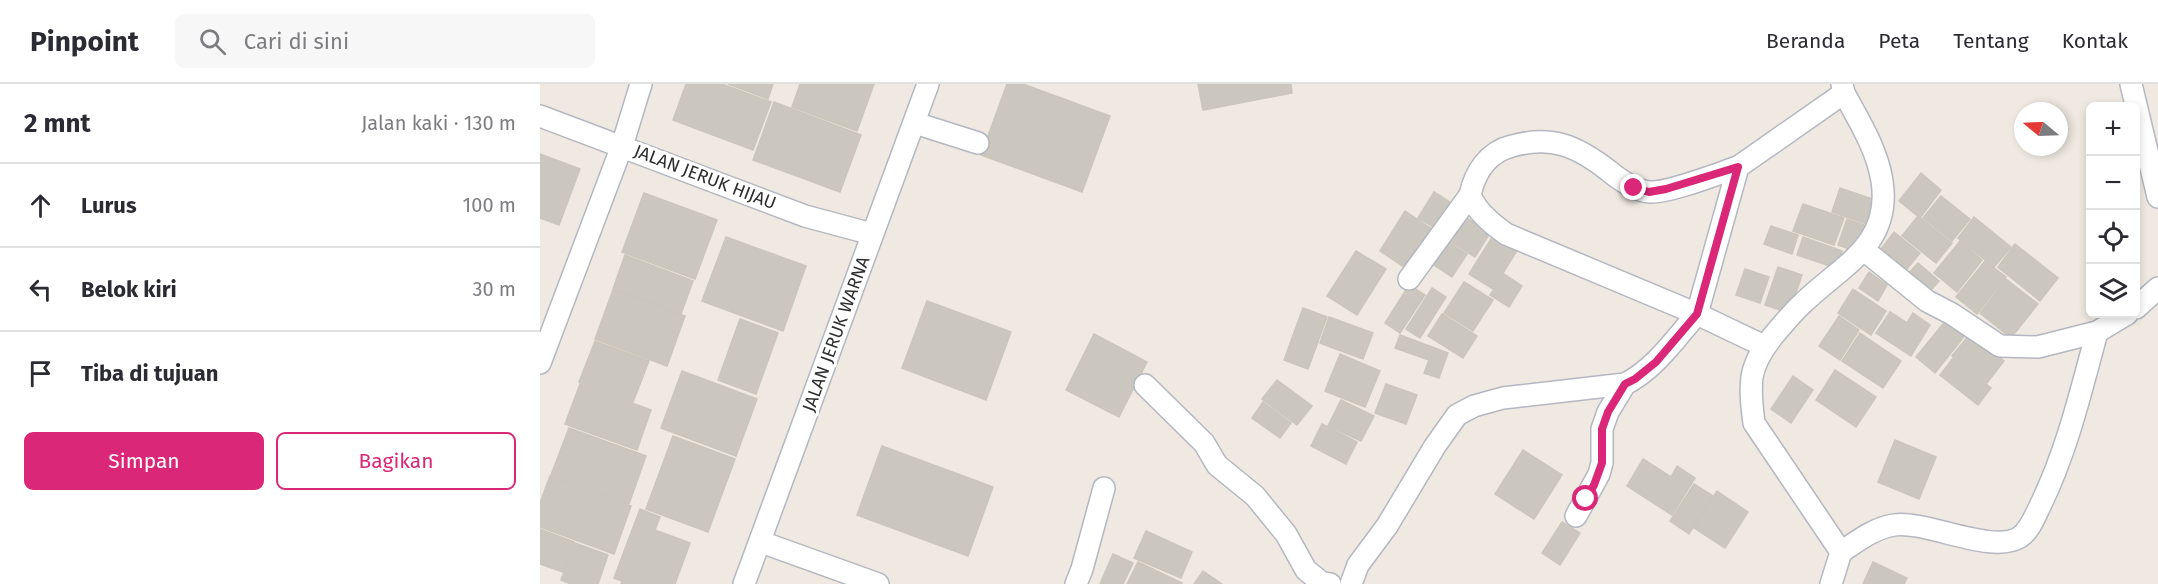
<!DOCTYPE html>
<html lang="id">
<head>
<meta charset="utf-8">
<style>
	body { margin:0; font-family:"Fira Sans",sans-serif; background:#f7f7f7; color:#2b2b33 }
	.controls { position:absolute; right:18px; top:18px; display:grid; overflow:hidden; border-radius:9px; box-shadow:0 3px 9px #0003 }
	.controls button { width:54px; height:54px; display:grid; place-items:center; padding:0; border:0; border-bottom:2px solid #e1e1e2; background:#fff; color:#2b2b33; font:30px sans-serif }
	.compass { position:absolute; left:1474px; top:18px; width:54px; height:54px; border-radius:50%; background:#fff; box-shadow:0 3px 9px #0003; rotate:289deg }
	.stop { position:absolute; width:18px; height:18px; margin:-14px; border:4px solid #db2777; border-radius:50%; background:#fff }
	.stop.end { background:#db2777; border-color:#fff; box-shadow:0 2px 6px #0008 }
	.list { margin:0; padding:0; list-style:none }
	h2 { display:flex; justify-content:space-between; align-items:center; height:78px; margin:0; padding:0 24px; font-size:26px }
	h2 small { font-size:20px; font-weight:400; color:#7c7c81 }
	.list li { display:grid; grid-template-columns:39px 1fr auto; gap:18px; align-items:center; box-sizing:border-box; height:84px; padding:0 24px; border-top:2px solid #e1e1e2 }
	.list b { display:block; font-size:22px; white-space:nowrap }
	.list em { font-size:20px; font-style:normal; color:#7c7c81 }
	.actions { display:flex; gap:12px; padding:18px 24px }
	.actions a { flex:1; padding:14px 0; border:2px solid #db2777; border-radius:9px; text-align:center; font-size:21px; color:#db2777 }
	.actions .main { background:#db2777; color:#fff }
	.icon { flex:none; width:33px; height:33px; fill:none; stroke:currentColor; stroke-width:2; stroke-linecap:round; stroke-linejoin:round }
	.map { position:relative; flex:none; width:1618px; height:500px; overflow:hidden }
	header { display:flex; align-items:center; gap:36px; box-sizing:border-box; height:84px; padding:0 30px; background:#fff; border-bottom:2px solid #e1e1e2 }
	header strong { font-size:28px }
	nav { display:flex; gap:33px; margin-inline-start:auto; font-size:21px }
	.search { width:420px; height:54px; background:#f7f7f7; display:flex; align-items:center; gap:15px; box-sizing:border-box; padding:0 21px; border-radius:9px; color:#7c7c81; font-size:22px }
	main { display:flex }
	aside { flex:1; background:#fff }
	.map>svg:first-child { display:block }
	.building { fill:#cbc7bf; stroke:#cbc5ba; stroke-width:1.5 }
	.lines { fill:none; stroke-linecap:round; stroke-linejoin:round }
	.street-casing { stroke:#b4b7c1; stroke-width:24 }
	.street { stroke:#fff; stroke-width:21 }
	.route { stroke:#db2777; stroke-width:8 }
	.labels { text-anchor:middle; stroke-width:6; stroke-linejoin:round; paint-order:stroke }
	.street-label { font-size:18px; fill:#2e2e2e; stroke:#fff }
</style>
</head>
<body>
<header>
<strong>Pinpoint</strong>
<div class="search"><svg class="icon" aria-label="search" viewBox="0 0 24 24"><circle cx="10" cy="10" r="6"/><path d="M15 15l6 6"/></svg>Cari di sini</div>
<nav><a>Beranda</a><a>Peta</a><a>Tentang</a><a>Kontak</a></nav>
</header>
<main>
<aside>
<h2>2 mnt<small>Jalan kaki · 130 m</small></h2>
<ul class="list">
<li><svg class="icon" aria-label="ahead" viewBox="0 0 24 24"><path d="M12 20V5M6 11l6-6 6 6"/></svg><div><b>Lurus</b></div><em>100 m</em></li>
<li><svg class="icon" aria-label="left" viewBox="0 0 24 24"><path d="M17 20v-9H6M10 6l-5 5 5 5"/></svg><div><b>Belok kiri</b></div><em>30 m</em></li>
<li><svg class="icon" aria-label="arrive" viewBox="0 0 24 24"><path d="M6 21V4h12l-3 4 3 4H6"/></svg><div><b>Tiba di tujuan</b></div></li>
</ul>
<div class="actions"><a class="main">Simpan</a><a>Bagikan</a></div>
</aside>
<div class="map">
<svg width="1618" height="500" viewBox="0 0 1618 500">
	<rect width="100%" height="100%" fill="#efe9e1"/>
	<g class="building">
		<path d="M146 0H182L231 18 213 66 133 36Z"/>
		<path d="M188 0H233L228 15Z"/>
		<path d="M260 0H334L317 47 252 23Z"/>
		<path d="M467 0H483L570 32 542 108 441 71Z"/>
		<path d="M658 0H751L752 9 663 26Z"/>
		<path d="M234 18 321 51 300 108 213 76Z"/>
		<path d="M0 70 40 85 19 141 0 134Z"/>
		<path d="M1381 89 1401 106 1380 134 1359 117Z"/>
		<path d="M1300 104 1338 117 1330 141 1292 128Z"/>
		<path d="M894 108 913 120 897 145 878 134Z"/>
		<path d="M104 109 177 136 155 195 82 168Z"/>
		<path d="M1401 112 1430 135 1412 157 1383 134Z"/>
		<path d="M1263 120 1304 134 1294 161 1253 147Z"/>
		<path d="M865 127 892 145 867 185 840 167Z"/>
		<path d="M922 131 950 149 935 173 907 155Z"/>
		<path d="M1378 132 1412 159 1396 179 1362 152Z"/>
		<path d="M1434 133 1471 163 1454 183 1418 154Z"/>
		<path d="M1307 135 1327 142 1318 168 1298 161Z"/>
		<path d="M1231 142 1258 151 1252 170 1224 160Z"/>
		<path d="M1354 148 1380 169 1367 185 1341 165Z"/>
		<path d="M954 150 978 165 953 205 929 190Z"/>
		<path d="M186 153 266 182 243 247 162 217Z"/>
		<path d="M1263 153 1302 167 1296 184 1257 171Z"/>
		<path d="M902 154 927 170 912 193 888 177Z"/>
		<path d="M1420 157 1442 176 1417 208 1394 189Z"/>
		<path d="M1475 160 1518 194 1500 217 1458 183Z"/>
		<path d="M816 167 846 185 817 231 787 212Z"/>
		<path d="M85 171 153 197 141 230 73 205Z"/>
		<path d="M1445 177 1466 193 1437 230 1416 213Z"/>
		<path d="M1378 179 1399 197 1385 213 1364 194Z"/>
		<path d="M1238 183 1262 191 1249 229 1225 221Z"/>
		<path d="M1205 185 1229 193 1220 219 1196 211Z"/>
		<path d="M1329 188 1347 201 1338 217 1319 204Z"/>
		<path d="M964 190 982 202 969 223 950 211Z"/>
		<path d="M1466 195 1498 220 1471 254 1440 229Z"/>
		<path d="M924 198 953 216 933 247 904 229Z"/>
		<path d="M869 201 885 211 860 249 845 239Z"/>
		<path d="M892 204 906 213 880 254 866 245Z"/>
		<path d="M1313 205 1346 227 1331 251 1298 229Z"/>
		<path d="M73 206 145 232 127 282 55 255Z"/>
		<path d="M387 217 471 248 446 316 362 284Z"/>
		<path d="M763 224 787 233 768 285 744 276Z"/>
		<path d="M1350 228 1367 239 1373 229 1390 241 1371 272 1336 249Z"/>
		<path d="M902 230 937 252 923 274 888 252Z"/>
		<path d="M1299 232 1319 246 1300 276 1279 262Z"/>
		<path d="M789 233 833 249 823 275 780 259Z"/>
		<path d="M200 235 238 249 216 310 178 296Z"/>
		<path d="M1407 235 1426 250 1395 289 1376 273Z"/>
		<path d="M1320 249 1361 277 1343 304 1302 277Z"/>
		<path d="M554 250 607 278 579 333 526 306Z"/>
		<path d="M1430 250 1464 277 1447 299 1412 272Z"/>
		<path d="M860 251 908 269 899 294 884 289 889 276 855 264Z"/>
		<path d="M55 257 109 277 93 318 39 298Z"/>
		<path d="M800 270 840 287 825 323 785 307Z"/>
		<path d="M1413 274 1451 304 1438 321 1400 291Z"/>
		<path d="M1295 286 1336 313 1316 343 1276 316Z"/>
		<path d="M142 287 217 315 196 372 121 344Z"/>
		<path d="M1253 292 1273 306 1251 339 1231 325Z"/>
		<path d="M737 296 772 322 757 341 722 315Z"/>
		<path d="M40 300 111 326 97 366 25 340Z"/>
		<path d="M846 300 877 311 866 340 835 329Z"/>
		<path d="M801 316 834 332 821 357 788 342Z"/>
		<path d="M723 318 751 339 740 354 712 334Z"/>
		<path d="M782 340 817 358 806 380 771 362Z"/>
		<path d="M29 344 106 372 89 420 11 391Z"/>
		<path d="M133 352 195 375 168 448 106 425Z"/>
		<path d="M1355 356 1396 373 1379 415 1338 398Z"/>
		<path d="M342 362 453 403 428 472 317 431Z"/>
		<path d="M983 366 1022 391 994 435 955 410Z"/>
		<path d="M1103 375 1131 393 1137 382 1155 394 1132 431 1087 402Z"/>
		<path d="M10 392 91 422 74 470 0 443V419Z"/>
		<path d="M1154 400 1173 412 1149 450 1130 437Z"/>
		<path d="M1177 407 1208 428 1185 464 1154 444Z"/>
		<path d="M100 425 120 433 115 446 150 459 135 500H81L82 497 74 494Z"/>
		<path d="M1022 438 1040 449 1020 481 1002 469Z"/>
		<path d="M0 445 34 458 23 488 0 480Z"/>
		<path d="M606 447 652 468 641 494 594 474Z"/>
		<path d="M35 459 68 471 58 500H31L21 496Z"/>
		<path d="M573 470 593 479 583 500H560Z"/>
		<path d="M598 478 642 499 641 500H587Z"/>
		<path d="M1333 478 1367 494 1364 500H1323Z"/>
		<path d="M663 487 682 500H654Z"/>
	</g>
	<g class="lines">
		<defs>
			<g id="street">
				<path d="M1591 0 1618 113"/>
				<path d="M0 32 265 132 332 150"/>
				<path d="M375 39 438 59"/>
				<path d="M930 111C937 128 951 139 966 150L1157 230 1198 83 1304 9"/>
				<path d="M1324 166 1387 217 1412 230 1460 262 1498 263 1557 248 1587 230"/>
				<path d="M869 195 930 111C935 88 948 68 972 62 1012 51 1037 62 1069 87 1080 96 1095 107 1110 108 1129 109 1177 90 1198 83"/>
				<path d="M1596 224 1618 204"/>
				<path d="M0 279 82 62 101 0"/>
				<path d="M605 301 664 359 677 381 715 412 746 450 766 486 782 499 790 500"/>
				<path d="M1036 432 1059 390 1062 379V345L1068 328 1085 300"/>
				<path d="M221 458 338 500"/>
				<path d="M1301 468C1318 457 1334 444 1354 441 1386 436 1452 471 1480 453 1490 446 1495 432 1500 422 1527 367 1541 307 1557 248"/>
				<path d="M204 500 388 0"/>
				<path d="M536 500 542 485 564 404"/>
				<path d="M811 500 818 481 847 442 895 362 917 331 934 322 963 314 1085 300C1115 285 1135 255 1157 230L1224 262"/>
				<path d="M1291 500 1301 468 1214 339C1212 324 1210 309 1212 293 1215 275 1226 260 1238 246 1246 237 1254 227 1263 219 1301 182 1352 161 1342 97 1337 65 1319 37 1304 9L1302 0"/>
			</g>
		</defs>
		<use href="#street" class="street-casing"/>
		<use href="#street" class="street"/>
	</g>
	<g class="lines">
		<path class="route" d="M1046 415 1054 401 1062 379V345L1068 328 1085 300 1095 295 1116 278 1157 230 1198 83 1126 105 1109 108 1094 104"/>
	</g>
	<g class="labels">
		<g class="street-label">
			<text transform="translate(165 93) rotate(21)" y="6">JALAN JERUK HIJAU</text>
			<text transform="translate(296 250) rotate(-70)" y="6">JALAN JERUK WARNA</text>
		</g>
	</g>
</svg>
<div class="controls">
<button>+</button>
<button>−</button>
<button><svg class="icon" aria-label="locate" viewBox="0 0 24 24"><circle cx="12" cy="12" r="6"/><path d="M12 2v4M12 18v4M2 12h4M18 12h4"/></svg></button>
<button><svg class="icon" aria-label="layers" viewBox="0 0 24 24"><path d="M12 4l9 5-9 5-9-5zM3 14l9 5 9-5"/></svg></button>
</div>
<svg class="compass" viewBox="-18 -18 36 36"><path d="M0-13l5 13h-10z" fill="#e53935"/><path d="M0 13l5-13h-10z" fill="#7c7c81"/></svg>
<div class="stop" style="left:1046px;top:415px"></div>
<div class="stop end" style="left:1094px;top:104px"></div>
</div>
</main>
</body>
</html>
